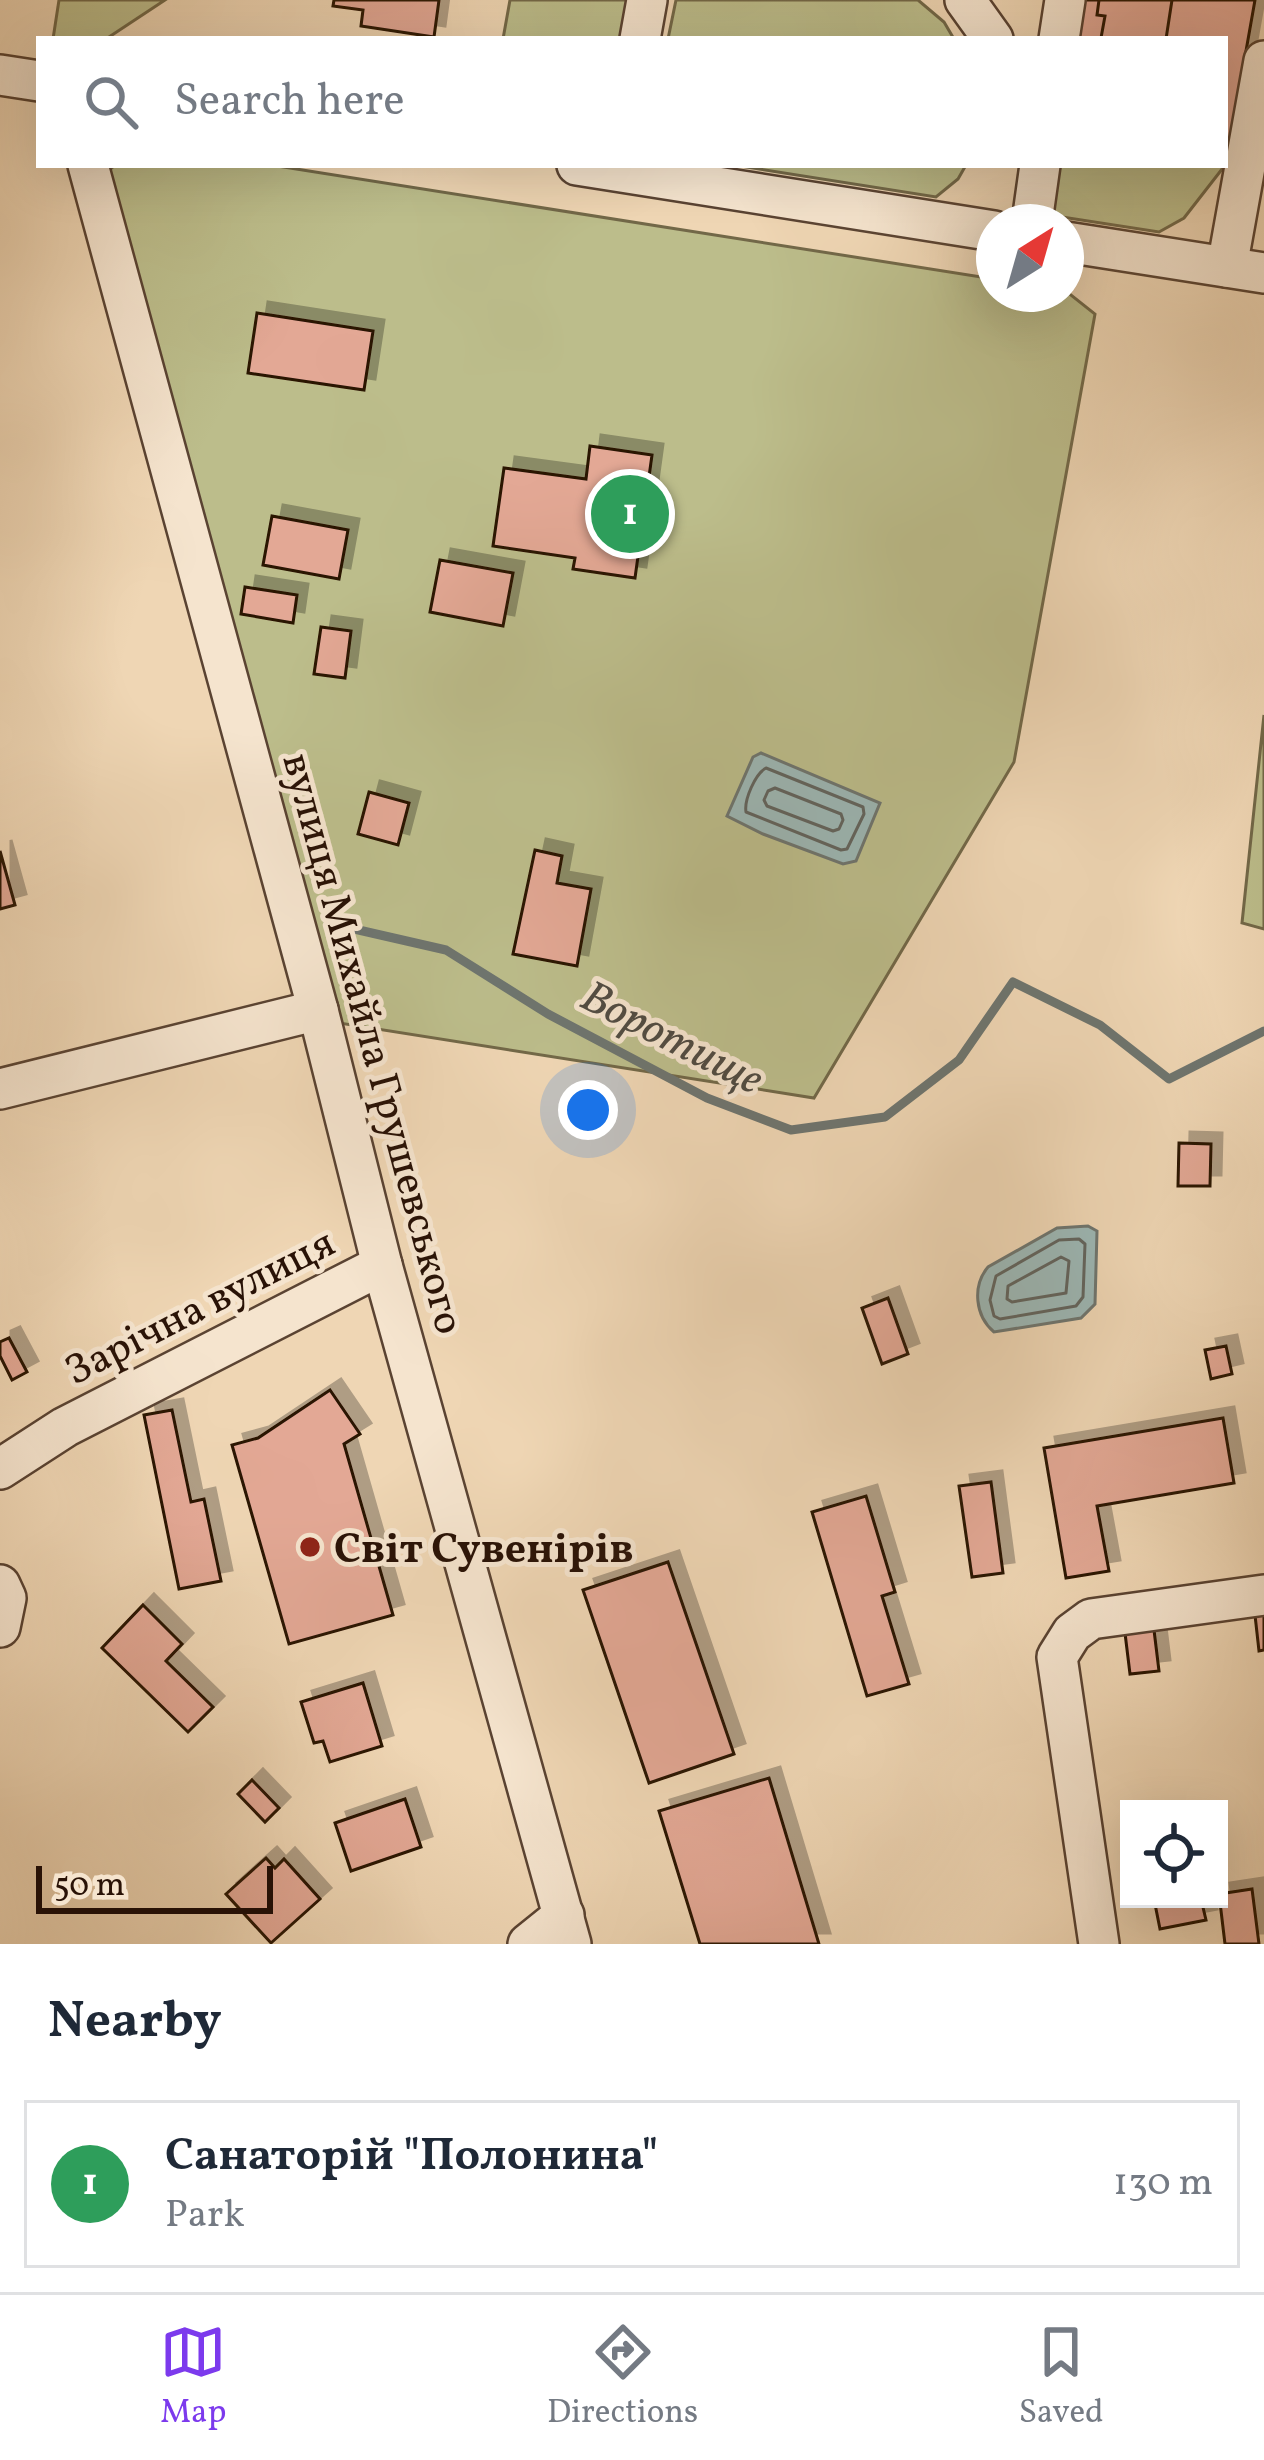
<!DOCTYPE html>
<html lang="en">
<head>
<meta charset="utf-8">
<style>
	body { margin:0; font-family:Vollkorn,serif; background:#f6f6f7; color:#1f2937 }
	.controls { position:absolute; right:36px; bottom:36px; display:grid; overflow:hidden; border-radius:0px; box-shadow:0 12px 48px #0002 }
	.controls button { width:108px; height:108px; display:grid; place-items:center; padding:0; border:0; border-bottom:3px solid #e0e1e3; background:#fff; color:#1f2937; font:60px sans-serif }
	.compass { position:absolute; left:976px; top:204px; width:108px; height:108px; border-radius:50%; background:#fff; box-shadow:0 12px 48px #0002; rotate:37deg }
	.scale { position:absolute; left:36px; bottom:30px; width:237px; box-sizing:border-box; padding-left:12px; border:6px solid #291206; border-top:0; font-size:33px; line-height:42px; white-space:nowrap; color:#291206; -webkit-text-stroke:9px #f5e4ce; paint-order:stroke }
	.you { position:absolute; left:588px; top:1110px; width:42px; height:42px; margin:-30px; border:9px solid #fff; border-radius:50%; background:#1a73e8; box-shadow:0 0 0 18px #1a73e833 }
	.badge { display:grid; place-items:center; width:78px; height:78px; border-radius:50%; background:#7c3aed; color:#fff; font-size:39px; font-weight:700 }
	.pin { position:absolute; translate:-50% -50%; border:6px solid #fff; box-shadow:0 3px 12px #0006 }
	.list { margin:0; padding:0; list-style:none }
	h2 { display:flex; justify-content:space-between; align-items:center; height:156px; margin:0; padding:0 48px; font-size:51px }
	h2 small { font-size:39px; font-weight:400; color:#747a83 }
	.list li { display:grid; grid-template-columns:78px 1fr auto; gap:36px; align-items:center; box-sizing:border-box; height:168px; margin:0 24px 24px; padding:0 24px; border:3px solid #e0e1e3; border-radius:0px }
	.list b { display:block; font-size:45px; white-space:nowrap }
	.list p { margin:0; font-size:39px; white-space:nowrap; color:#747a83 }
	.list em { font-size:39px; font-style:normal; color:#747a83 }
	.icon { flex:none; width:66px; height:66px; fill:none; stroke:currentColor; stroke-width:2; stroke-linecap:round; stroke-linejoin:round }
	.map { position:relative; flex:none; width:1264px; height:1944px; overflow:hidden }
	.search { position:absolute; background:#fff; box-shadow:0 12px 48px #0002; left:36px; right:36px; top:36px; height:132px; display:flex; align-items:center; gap:30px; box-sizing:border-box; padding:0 42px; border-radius:0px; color:#747a83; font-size:45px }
	.sheet { height:348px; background:#fff }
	nav { display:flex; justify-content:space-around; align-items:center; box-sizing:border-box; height:168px; border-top:3px solid #e0e1e3; background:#fff; font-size:33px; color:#747a83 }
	nav a { display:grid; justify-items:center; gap:6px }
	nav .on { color:#7c3aed }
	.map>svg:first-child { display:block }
	.green { fill:#bcbd8b; stroke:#726848; stroke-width:3 }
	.water { fill:#9cb7b5; stroke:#6e756f; stroke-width:3 }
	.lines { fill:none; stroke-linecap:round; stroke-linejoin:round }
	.shore { stroke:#62645e; stroke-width:3 }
	.stream { stroke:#6e756f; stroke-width:9 }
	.building { fill:#e3a895; stroke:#291206; stroke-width:3; filter:url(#shadow) }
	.minor-casing { stroke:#5a4332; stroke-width:44 }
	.minor { stroke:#f5e4ce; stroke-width:39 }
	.poi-dot { fill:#8f2418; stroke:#f5e4ce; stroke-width:4.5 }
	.labels { text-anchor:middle; stroke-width:10; stroke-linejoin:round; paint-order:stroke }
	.street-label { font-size:42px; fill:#291206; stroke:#f5e4ce }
	.poi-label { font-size:42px; font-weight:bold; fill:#291206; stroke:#f5e4ce; text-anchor:start }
	.water-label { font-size:45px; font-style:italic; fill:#514c43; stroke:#f5e4ce }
</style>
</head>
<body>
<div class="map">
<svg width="1264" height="1944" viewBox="0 0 1264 1944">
	<defs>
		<filter id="shadow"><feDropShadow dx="11" dy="-11" stdDeviation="0" flood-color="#0004"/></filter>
	</defs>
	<rect width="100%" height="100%" fill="#efd6b4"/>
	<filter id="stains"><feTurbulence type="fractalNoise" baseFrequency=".00167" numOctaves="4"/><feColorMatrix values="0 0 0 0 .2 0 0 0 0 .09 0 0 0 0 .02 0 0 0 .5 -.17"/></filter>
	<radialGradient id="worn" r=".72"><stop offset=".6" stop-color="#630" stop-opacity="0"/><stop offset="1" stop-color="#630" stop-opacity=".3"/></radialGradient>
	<g class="green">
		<path d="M59 0H165L106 39H53Z"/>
		<path d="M510 0H639L633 39H503Z"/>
		<path d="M676 0H918L944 22 954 39H668Z"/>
		<path d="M1226 164 1184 218 1159 232 1049 215 1057 165Z"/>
		<path d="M115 165H271L994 279V294H1066V291L1095 314 1014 762 814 1098 339 1023 108 171Z"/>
		<path d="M734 165H966L958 179 936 197Z"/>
		<path d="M1264 715V929L1242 923Z"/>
	</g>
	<g class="water">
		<path d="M761 753 880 803 856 861 843 864 763 834 727 816 753 757Z"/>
		<path d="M1088 1226 1097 1231 1095 1304 1081 1318 994 1332C975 1316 972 1286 988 1267L1057 1228Z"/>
	</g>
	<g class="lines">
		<g class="shore">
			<path d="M766 768 863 807 864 814 847 849 841 850 746 812C744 800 755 774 766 768Z"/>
			<path d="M775 788 841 814 843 820 839 829 833 831 767 806 764 800 768 791Z"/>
			<path d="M1079 1239 1085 1244 1083 1297 1076 1306 1000 1319 994 1316 990 1300 996 1276 1059 1240Z"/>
			<path d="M1061 1257 1069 1261 1066 1293 1012 1302 1007 1299 1008 1286Z"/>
		</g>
		<path class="stream" d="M328 923 446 950 548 1014 707 1098 791 1130 885 1117 959 1060 1013 982 1100 1025 1169 1079 1264 1031"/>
	</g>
	<g class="building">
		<path d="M334 0H439L434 37 361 26 363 10 333 6Z"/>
		<path d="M1083 0H1255L1226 164 1225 39H1077Z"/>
		<path d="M1099 0H1172L1166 39 1101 38 1105 16 1097 15Z"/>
		<path d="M257 313 373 331 364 390 248 373Z"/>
		<path d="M590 446 652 455 635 578 573 569 575 558 493 546 504 468 586 479Z"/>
		<path d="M272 516 348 530 339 579 263 565Z"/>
		<path d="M440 560 513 573 503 626 430 612Z"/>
		<path d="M245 587 297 595 293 623 241 614Z"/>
		<path d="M321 627 351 631 345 678 314 674Z"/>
		<path d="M369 792 409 803 398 845 358 834Z"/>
		<path d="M535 850 562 856 557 883 591 889 577 966 513 954Z"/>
		<path d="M0 851 15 905 0 909Z"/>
		<path d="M1179 1143 1211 1144 1210 1186H1178Z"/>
		<path d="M888 1298 908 1354 882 1364 862 1308Z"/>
		<path d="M9 1338 27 1372 12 1380 0 1356V1342Z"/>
		<path d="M1226 1346 1232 1374 1211 1379 1205 1350Z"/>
		<path d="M330 1390 360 1434 344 1444 393 1615 289 1644 232 1445 258 1438Z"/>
		<path d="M172 1410 191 1502 204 1499 221 1581 179 1589 144 1415Z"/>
		<path d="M1223 1418 1234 1483 1097 1506 1109 1571 1066 1578 1044 1448Z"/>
		<path d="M991 1482 1003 1573 972 1577 959 1486Z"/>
		<path d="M866 1496 895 1592 882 1596 909 1684 867 1696 812 1512Z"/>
		<path d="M668 1562 734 1754 649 1783 583 1590Z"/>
		<path d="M143 1605 182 1644 166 1661 213 1707 188 1732 102 1648Z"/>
		<path d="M1264 1614V1650L1259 1651 1255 1615Z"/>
		<path d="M1154 1630 1159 1671 1130 1674 1125 1633Z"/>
		<path d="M363 1683 382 1746 330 1762 323 1741 314 1743 301 1702Z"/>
		<path d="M769 1778 819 1944H700L659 1811Z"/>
		<path d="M252 1780 279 1808 265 1822 238 1794Z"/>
		<path d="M405 1799 421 1847 351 1871 335 1823Z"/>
		<path d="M266 1858 275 1868 284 1859 320 1899 271 1943 226 1894Z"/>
		<path d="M1252 1889 1259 1944H1225L1219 1894Z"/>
		<path d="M1154 1899H1201L1206 1920 1160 1929Z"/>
	</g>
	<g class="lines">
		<defs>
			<g id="minor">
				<path d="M965 0 993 39"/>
				<path d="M640 39 647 0"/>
				<path d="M1059 39 1065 0"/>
				<path d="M0 75 39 81"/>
				<path d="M88 165 318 1010 382 1265 571 1944"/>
				<path d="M577 165 994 231"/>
				<path d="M1032 222 1040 165"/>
				<path d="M1066 242 1264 273"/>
				<path d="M1227 267 1264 61"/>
				<path d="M0 1089 318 1010"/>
				<path d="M0 1469 65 1427 382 1265"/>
				<path d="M0 1585 6 1598 0 1627"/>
				<path d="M528 1944 564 1915"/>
				<path d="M1099 1944 1057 1657 1072 1633 1091 1619 1264 1595"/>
			</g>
		</defs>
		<use href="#minor" class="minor-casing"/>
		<use href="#minor" class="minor"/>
	</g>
	<circle class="poi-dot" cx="310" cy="1547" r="12"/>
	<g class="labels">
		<g class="street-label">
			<text transform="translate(375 1043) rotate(75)" y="15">вулиця Михайла Грушевського</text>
			<text transform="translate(199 1305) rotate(-27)" y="15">Зарічна вулиця</text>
		</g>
		<g class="poi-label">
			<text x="334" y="1562">Світ Сувенірів</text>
		</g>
		<g class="water-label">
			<text transform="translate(673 1036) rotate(27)" y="16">Воротище</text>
		</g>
	</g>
	<rect width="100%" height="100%" filter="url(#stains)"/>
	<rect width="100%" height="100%" fill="url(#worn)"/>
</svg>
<div class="controls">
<button><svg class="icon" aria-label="locate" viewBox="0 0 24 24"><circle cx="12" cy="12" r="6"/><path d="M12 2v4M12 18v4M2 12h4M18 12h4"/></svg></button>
</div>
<svg class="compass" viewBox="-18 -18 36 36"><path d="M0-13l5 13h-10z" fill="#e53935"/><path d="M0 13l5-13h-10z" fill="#747a83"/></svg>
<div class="scale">50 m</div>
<div class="you"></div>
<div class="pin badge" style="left:630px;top:514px;background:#2e9e5b">1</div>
<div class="search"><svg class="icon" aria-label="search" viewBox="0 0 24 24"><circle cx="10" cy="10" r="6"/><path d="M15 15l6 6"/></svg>Search here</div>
</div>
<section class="sheet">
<h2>Nearby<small></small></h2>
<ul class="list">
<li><span class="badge" style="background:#2e9e5b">1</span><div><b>Санаторій &quot;Полонина&quot;</b><p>Park</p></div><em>130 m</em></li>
</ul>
</section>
<nav>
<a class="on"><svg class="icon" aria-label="map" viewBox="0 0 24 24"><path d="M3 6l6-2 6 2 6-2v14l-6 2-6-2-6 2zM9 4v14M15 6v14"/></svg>Map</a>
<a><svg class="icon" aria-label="directions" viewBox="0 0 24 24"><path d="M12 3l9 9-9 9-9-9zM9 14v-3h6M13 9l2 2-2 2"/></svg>Directions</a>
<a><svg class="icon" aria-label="saved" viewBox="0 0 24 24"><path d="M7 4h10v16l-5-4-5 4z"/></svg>Saved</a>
</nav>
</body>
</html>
